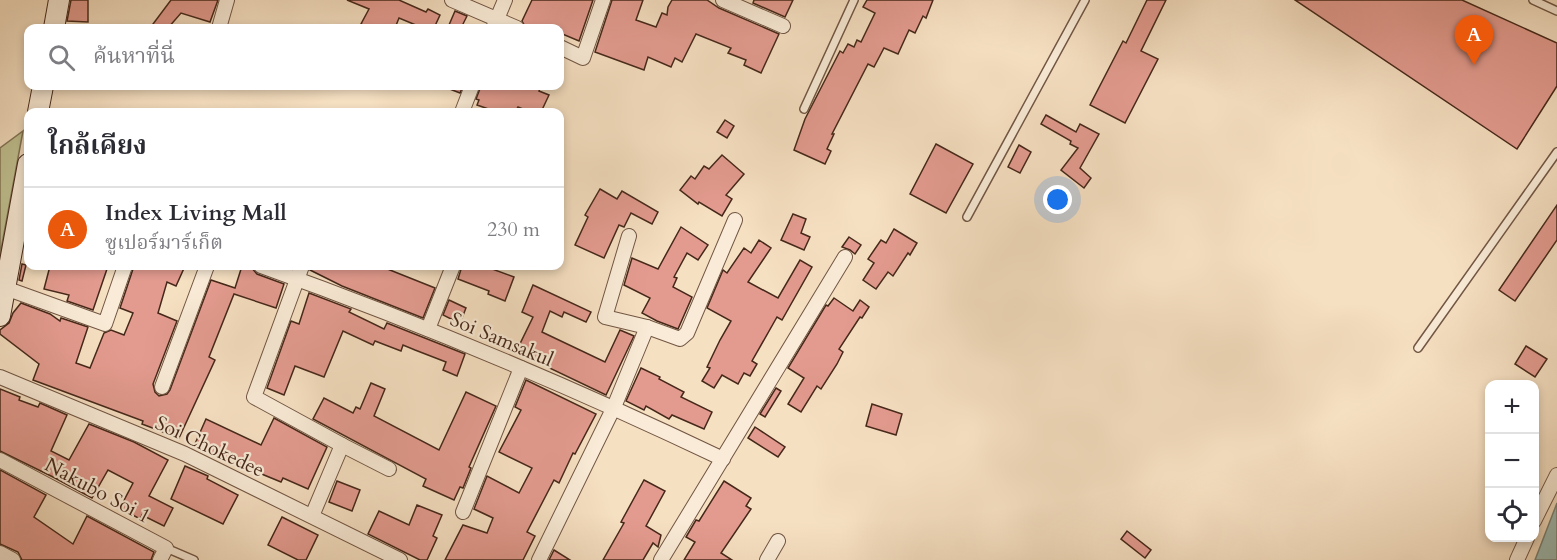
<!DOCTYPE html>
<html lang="th">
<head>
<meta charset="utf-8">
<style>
	body { margin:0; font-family:Cardo,"Noto Serif Thai",serif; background:#f2f2f3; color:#2b2b33 }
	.controls { position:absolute; right:18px; bottom:18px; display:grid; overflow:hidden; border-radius:12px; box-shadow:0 3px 9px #0003 }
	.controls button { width:54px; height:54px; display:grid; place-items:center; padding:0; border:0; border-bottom:2px solid #e1e1e2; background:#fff; color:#2b2b33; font:30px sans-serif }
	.you { position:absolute; left:1058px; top:200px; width:21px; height:21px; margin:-15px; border:4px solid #fff; border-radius:50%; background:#1a73e8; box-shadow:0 0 0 9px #1a73e833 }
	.badge { display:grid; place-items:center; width:39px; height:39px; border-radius:50%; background:#ea580c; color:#fff; font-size:20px; font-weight:700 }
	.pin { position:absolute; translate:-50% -50px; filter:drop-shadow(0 2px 3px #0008) }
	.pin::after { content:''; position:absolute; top:32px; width:21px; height:18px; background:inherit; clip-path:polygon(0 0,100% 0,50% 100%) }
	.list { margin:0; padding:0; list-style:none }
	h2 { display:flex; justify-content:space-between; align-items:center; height:78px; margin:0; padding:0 24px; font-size:26px }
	h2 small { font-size:20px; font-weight:400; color:#7c7c81 }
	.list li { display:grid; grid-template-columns:39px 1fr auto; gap:18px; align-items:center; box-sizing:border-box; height:84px; padding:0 24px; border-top:2px solid #e1e1e2 }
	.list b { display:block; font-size:22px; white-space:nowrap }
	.list p { margin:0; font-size:20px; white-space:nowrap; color:#7c7c81 }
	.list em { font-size:20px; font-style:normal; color:#7c7c81 }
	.icon { flex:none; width:33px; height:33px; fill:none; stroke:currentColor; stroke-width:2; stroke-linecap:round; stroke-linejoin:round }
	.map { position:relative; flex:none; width:1557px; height:560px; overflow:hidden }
	.search { position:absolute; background:#fff; box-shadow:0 3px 9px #0003; left:24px; top:24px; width:540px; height:66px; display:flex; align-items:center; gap:15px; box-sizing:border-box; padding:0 21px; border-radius:12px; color:#7c7c81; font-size:22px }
	.panel { position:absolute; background:#fff; box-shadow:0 3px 9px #0003; left:24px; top:108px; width:540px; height:162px; border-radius:12px }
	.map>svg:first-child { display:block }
	.green { fill:#c0c191; stroke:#837456; stroke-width:1.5 }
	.water { fill:#9dbdb5; stroke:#7a8177; stroke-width:1.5 }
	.building { fill:#e39b8f; stroke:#46281a; stroke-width:1.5 }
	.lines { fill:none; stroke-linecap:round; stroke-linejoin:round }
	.lane-casing { stroke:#725644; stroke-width:10 }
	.street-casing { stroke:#725644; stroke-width:16 }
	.secondary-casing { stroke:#46281a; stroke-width:22 }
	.lane { stroke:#f9ebd7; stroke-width:7 }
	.street { stroke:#f9ebd7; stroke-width:14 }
	.secondary { stroke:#f9ebd7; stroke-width:20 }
	.labels { text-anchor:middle; stroke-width:4.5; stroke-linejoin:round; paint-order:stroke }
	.street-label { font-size:20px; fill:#46281a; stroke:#f9ebd7 }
</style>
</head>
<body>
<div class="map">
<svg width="1557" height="560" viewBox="0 0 1557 560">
	<rect width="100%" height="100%" fill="#f6e0c2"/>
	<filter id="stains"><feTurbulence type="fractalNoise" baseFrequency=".00333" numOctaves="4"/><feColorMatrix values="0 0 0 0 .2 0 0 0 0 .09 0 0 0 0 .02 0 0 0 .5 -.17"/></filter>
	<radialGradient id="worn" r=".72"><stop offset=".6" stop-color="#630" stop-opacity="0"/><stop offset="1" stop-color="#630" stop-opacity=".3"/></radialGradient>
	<path class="green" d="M23 131 0 255V148Z"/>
	<path class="water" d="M1557 503V560H1535Z"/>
	<g class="building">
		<path d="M71 0H88V22L67 21Z"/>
		<path d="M171 0H218L210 22 181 13 168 28H150Z"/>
		<path d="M347 0H399L426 12 428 9 440 15 434 28H423L399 18 395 28H369L361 24 369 9Z"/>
		<path d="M532 0H593L579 41 560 33V28H526L522 21Z"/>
		<path d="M612 0H643L636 20 656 27 662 13 667 15 668 7 672 0H707L719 8 779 34 761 73 744 65 746 60 728 53 731 48 696 34 682 62 675 58 671 67 648 57 644 70 595 52Z"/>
		<path d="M754 0H793L785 17 753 3Z"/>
		<path d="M867 0H933L926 18 923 16 915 33 909 30 898 54 884 48 874 67 868 64 832 134H834L827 149 831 151 825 164 794 150 805 119 840 51 843 53 848 44 854 47 857 40 861 42 875 13 863 7Z"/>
		<path d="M1147 0H1166L1141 51 1158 59 1125 123 1090 105 1123 41 1126 43Z"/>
		<path d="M1295 0H1462L1557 43V86L1517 149Z"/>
		<path d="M455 11 467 16 461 28 449 25Z"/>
		<path d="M442 86H463L460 93Z"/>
		<path d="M481 86H541L539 91 549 95 541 112H530L518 107 515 112H497L477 105 479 100 476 99Z"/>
		<path d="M1046 115 1076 132 1080 124 1099 134 1080 168 1091 178 1084 188 1061 170 1078 148 1070 144 1071 141 1041 124Z"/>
		<path d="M725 120 734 126 727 138 717 132Z"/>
		<path d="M936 144 973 164 946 213 910 194Z"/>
		<path d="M1019 145 1031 152 1020 173 1008 167Z"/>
		<path d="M722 155 744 174 726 195 732 199 722 216 699 202 698 204 680 190 691 176 695 179 704 166 709 169Z"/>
		<path d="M600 189 617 199 622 191 658 212 652 224 631 213 624 227 619 225 604 258 575 245 588 217 585 215Z"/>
		<path d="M1557 205V240L1515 301 1499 290Z"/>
		<path d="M793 214 806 219 801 233 810 237 804 250 781 240Z"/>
		<path d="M681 227 708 245 698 260 687 253 674 277 677 278 673 287 692 297 678 329 657 321 642 313 650 298 624 285 632 258 658 269Z"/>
		<path d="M894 229 917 243 910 255 908 253 893 276 888 272 876 289 863 280 874 263 868 259 881 240 886 243Z"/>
		<path d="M849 237 861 245 855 254 850 250 842 247Z"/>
		<path d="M759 240 771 248 748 282 778 298 800 260 812 267 782 320 777 317 752 361 757 364 750 376 744 373 738 384 722 375 714 388 702 381 710 368 707 367 720 340 731 321 707 308 723 270 727 273 744 248 751 253Z"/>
		<path d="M22 264 26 265 22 281 19 280Z"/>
		<path d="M50 266H108L93 310 67 301 69 295 44 289Z"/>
		<path d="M134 266H185L176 286 167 282 158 313 177 321 153 384 155 392 159 396 167 394 170 390 211 280 235 288 242 266H250L257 274 284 284 276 308 234 294 209 357 215 360 179 438 142 424 143 421 33 380 39 364 0 334V330L9 323 13 313 21 303 50 314 60 321 61 318 88 327 76 363 90 368 104 333 111 330 124 335 133 313 120 308Z"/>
		<path d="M311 266H380L435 288 423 318 342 286 310 270Z"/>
		<path d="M462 266H484L514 277 505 301 488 294 489 291 458 279Z"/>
		<path d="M533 285 591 312 586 322 564 312 562 317 550 311 542 332 605 362 620 330 634 336 606 395 516 352 533 317 522 312Z"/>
		<path d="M309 293 351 309 349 312 384 329 387 323 465 354 457 376 443 370 446 362 415 350 403 345 401 351 375 341 373 345 343 331 324 377 295 366 284 395 267 388 291 321 299 324Z"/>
		<path d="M834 298 853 311 860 300 869 307 862 318 860 317 839 349 843 352 837 364 821 389 817 386 801 412 788 404 804 378 788 368 826 305 828 306Z"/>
		<path d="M449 300 466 308 462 318 455 315 453 320 443 315Z"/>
		<path d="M1526 346 1547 359 1535 377 1515 364Z"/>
		<path d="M641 368 660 377 659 379 684 392 681 397 712 412 704 429 672 415 669 419 646 406 644 410 626 401Z"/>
		<path d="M526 380 596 414 575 454 573 453 559 483 554 480 527 532 535 536 523 560H445L463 525 487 533 493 518 474 509 487 476 519 493 532 468 499 452 521 410 515 407Z"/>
		<path d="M371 383 385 389 374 416 439 450 466 392 496 406 469 467 471 468 463 488 460 487 454 500 423 486 426 479 313 419 324 398 353 413 356 407 360 409Z"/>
		<path d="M776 388 781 391 765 417 760 414Z"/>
		<path d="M0 389 20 397 19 400 38 407 40 403 67 415 51 451 69 460 89 424 134 442 168 460 149 496 173 508 164 526 142 515 140 519 120 508 133 483 108 470 92 498 55 478 0 451Z"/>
		<path d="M872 404 902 414 896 435 866 426Z"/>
		<path d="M274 418 327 447 308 489 283 478 281 482 194 446 206 419 261 445Z"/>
		<path d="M755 427 785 447 778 457 748 438Z"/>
		<path d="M185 466 208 476 207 479 238 495 223 524 171 499Z"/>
		<path d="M0 470 46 495 34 517 73 544 87 516 154 552 151 560H22L18 552 0 544Z"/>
		<path d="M644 480 665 491 646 526 661 535 658 547 653 543 643 560H603L624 523 621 522Z"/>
		<path d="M337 481 360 490 352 511 329 502Z"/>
		<path d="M724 481 751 498 746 506 751 509 721 553 732 560H684L695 542 686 537 696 520 699 521Z"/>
		<path d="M417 505 442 515 433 536 437 538 427 560H420L368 534 379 511 409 525Z"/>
		<path d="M282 517 318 535 306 560H298L268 545Z"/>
		<path d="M1127 531 1151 550 1145 558 1121 539Z"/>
		<path d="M554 550 570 560H549Z"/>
	</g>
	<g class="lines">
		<defs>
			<g id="lane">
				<path d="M1533 0 1557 11"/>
				<path d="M804 109 854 0"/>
				<path d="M967 217 1085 0"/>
				<path d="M1418 348 1557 152"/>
				<path d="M166 548 194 560"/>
			</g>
			<g id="street">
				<path d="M452 0 517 28"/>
				<path d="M723 0 783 26"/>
				<path d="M494 26 505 0"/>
				<path d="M219 28 227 0"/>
				<path d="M560 47 583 58 603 0"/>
				<path d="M462 112 472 86"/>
				<path d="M629 236 605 317 647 327 680 339 687 333 735 220"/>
				<path d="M261 266C418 322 572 387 723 459"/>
				<path d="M302 266 254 397 342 445 312 516"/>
				<path d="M5 288 105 324 125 266"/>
				<path d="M428 329 453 266"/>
				<path d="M0 377 185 454 400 560"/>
				<path d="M162 387 207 266"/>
				<path d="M342 445 389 469"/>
				<path d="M0 460 166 548 160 560"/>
				<path d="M463 512 521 368"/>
				<path d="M1534 521 1557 475"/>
				<path d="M0 553 13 560"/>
				<path d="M539 560 614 407 647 327"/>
				<path d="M661 560 845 257"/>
				<path d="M767 560 778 541"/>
				<path d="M1517 560 1527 538"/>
			</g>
			<g id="secondary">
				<path d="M54 28 59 0"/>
				<path d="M38 112 43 86"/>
				<path d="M0 316 28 164"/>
			</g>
		</defs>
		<use href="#lane" class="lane-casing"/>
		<use href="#street" class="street-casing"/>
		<use href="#secondary" class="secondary-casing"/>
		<use href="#lane" class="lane"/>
		<use href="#street" class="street"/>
		<use href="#secondary" class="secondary"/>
	</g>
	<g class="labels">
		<g class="street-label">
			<text transform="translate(502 339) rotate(23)" y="7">Soi Samsakul</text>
			<text transform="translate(210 446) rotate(25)" y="7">Soi Chokedee</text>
			<text transform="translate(98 490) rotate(28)" y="7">Nakubo Soi 1</text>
		</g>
	</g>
	<rect width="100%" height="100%" filter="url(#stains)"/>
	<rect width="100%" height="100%" fill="url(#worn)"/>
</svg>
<div class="controls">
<button>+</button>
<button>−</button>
<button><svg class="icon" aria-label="locate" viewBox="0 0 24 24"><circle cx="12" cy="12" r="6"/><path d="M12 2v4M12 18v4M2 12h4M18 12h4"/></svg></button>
</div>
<div class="you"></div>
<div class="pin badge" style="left:1474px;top:65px">A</div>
<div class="search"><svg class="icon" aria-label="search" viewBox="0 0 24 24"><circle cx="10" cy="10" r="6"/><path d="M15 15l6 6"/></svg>ค้นหาที่นี่</div>
<section class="panel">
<h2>ใกล้เคียง<small></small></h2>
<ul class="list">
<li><span class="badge">A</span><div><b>Index Living Mall</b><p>ซูเปอร์มาร์เก็ต</p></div><em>230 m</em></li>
</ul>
</section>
</div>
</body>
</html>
